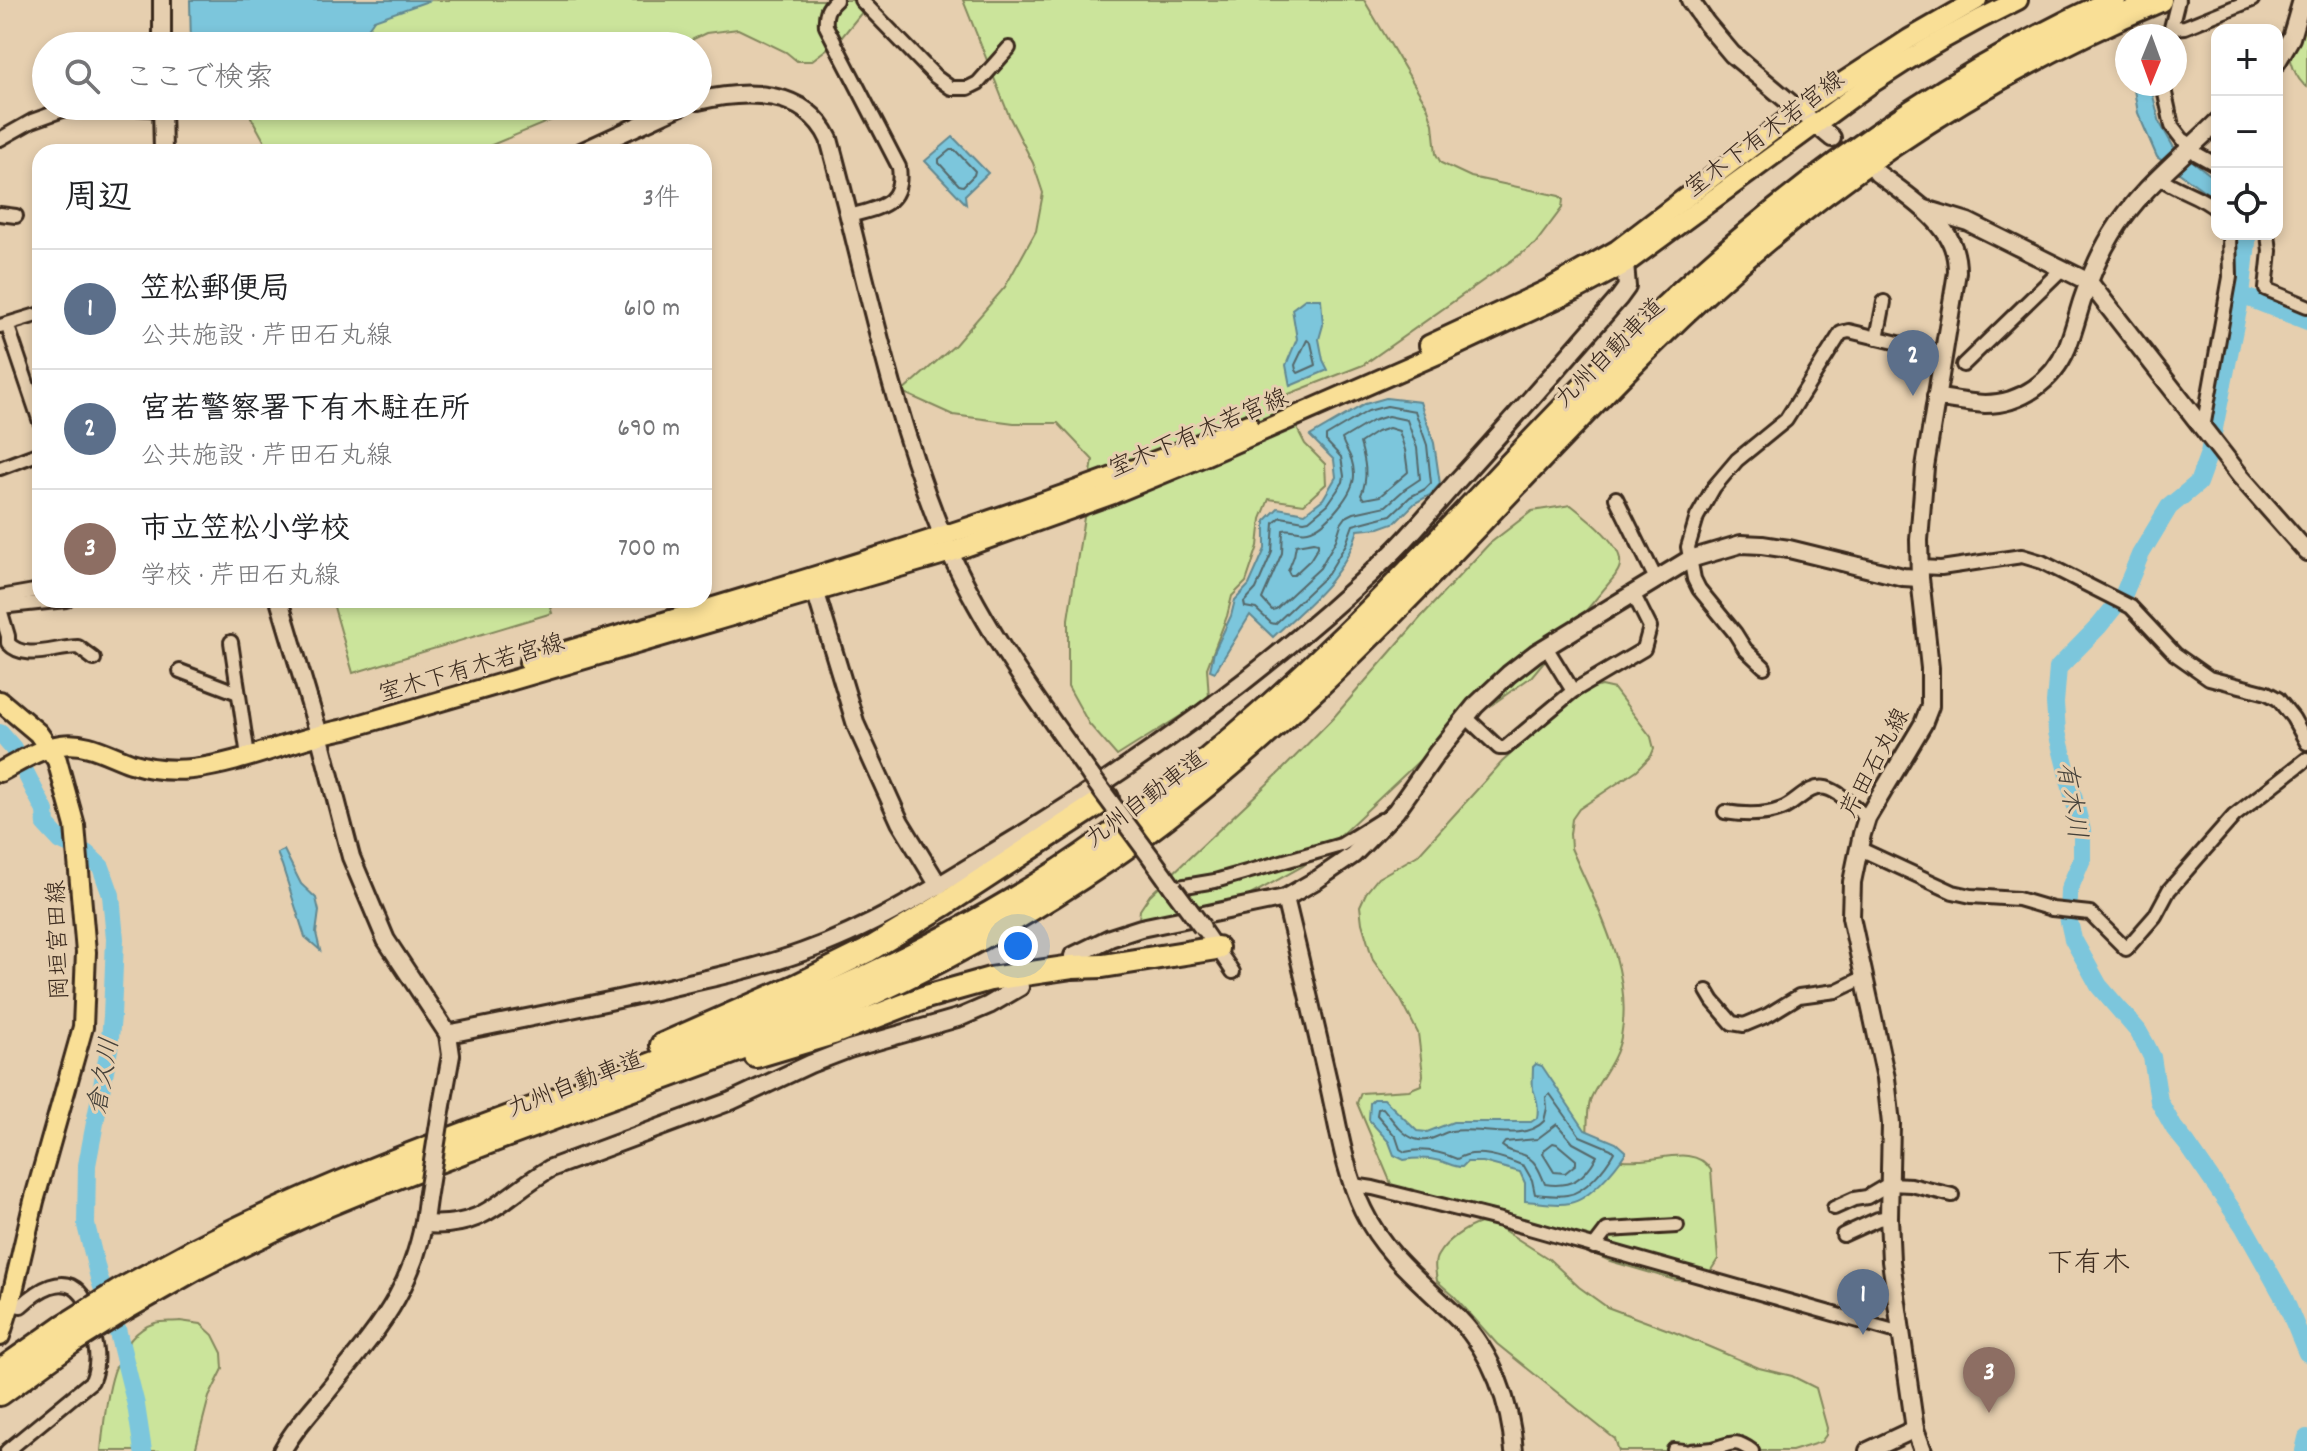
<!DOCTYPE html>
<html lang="ja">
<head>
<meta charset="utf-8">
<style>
	body { margin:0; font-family:Dekko,"Klee One",sans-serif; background:#f2f2f2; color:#202124 }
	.controls { position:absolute; right:24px; top:24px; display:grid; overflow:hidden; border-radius:16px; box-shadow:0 4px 12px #0003 }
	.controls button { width:72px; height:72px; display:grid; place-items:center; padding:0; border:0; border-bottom:2px solid #e0e0e0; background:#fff; color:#202124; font:40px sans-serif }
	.compass { position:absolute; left:2115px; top:24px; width:72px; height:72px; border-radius:50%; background:#fff; box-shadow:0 4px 12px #0003; rotate:181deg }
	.you { position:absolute; left:1018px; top:946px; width:28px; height:28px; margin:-20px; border:6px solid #fff; border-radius:50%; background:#1a73e8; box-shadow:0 0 0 12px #1a73e833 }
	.badge { display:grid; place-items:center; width:52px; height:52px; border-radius:50%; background:#3b2a1e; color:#fff; font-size:26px; font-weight:700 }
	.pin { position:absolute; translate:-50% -66px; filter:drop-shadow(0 2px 4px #0008) }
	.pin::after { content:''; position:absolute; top:42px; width:28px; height:24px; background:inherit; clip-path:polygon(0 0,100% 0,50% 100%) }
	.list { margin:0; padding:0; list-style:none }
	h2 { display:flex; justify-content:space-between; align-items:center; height:104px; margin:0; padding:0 32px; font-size:34px }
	h2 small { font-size:26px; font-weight:400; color:#757577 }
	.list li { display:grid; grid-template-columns:52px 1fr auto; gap:24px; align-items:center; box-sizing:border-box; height:120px; padding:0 32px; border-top:2px solid #e0e0e0 }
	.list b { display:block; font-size:30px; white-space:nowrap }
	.list p { margin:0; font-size:26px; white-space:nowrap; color:#757577 }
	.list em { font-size:26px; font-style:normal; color:#757577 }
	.icon { flex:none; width:44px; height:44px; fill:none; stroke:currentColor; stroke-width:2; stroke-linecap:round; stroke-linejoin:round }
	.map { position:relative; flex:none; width:2307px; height:1451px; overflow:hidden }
	.search { position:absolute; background:#fff; box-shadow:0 4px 12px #0003; left:32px; top:32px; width:680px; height:88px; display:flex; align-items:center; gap:20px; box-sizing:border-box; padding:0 28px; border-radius:44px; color:#757577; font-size:30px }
	.panel { position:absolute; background:#fff; box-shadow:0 4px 12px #0003; left:32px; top:144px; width:680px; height:464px; border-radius:24px }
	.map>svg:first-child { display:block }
	.green { fill:#cbe49b; stroke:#83875c; stroke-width:2 }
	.water { fill:#7cc6dc; stroke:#628890; stroke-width:2 }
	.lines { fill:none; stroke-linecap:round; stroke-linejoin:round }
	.shore { stroke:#55686a; stroke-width:2 }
	.river { stroke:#7cc6dc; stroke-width:18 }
	.street-casing { stroke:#3b2a1e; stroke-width:18 }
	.secondary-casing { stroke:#3b2a1e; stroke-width:22 }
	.primary-casing { stroke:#3b2a1e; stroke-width:24 }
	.highway-casing { stroke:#3b2a1e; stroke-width:28 }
	.street { stroke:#e6cfaf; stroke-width:12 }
	.secondary { stroke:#e6cfaf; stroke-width:16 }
	.primary { stroke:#f9df96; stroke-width:18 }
	.highway { stroke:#f9df96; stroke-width:22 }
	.secondary-bridge-casing { stroke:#3b2a1e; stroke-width:22; stroke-linecap:butt }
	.highway-bridge-casing { stroke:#3b2a1e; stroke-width:28; stroke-linecap:butt }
	.secondary-bridge { stroke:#e6cfaf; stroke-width:16 }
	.highway-bridge { stroke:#f9df96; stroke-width:22 }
	.labels { text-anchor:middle; stroke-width:6; stroke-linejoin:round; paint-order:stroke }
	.street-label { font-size:24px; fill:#3b2a1e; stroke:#e6cfaf }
	.water-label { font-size:26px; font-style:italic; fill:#45413a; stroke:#e6cfaf }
	.quarter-label { font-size:28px; fill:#3b2a1e; stroke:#e6cfaf }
</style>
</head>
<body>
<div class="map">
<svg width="2307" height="1451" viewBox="0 0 2307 1451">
	<rect width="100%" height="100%" fill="#e6cfaf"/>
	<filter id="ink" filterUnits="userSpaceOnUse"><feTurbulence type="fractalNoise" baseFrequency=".0125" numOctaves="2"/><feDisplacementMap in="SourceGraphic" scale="16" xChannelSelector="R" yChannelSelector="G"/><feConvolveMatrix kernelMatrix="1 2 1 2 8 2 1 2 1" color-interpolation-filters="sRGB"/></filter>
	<g filter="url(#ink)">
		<g class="green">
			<path d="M322 0H872L841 38 811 61H797L786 52 738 29 706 33 679 46H283Z"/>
			<path d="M963 0H1364L1427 106 1433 124 1436 154 1441 163 1471 177 1559 196 1563 199 1562 208 1535 244 1363 365 1281 397 1305 444 1325 464 1326 484 1304 504 1269 499 1261 519 1258 546 1246 582 1232 596 1227 616 1207 668 1209 698 1117 756 1089 724 1068 686V619L1093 460 1058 423H1014L953 415 902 392 955 345 1005 287 1036 231 1043 193 1033 163 1010 118Z"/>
			<path d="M2307 0V87C2296 80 2288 59 2290 45 2293 30 2302 14 2307 0Z"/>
			<path d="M253 106H585L475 152H277L268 148 251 117Z"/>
			<path d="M1571 505C1585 516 1623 545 1620 564 1620 569 1617 572 1615 576L1531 677 1439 742 1345 831 1303 866 1243 899 1144 926 1139 919 1140 910 1150 895 1280 772 1334 717 1421 617 1489 544 1532 511Z"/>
			<path d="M332 600H548L552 613 353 673Z"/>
			<path d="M1601 686 1614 689 1651 737 1654 749 1651 756 1637 770 1579 809 1572 819 1570 834 1571 848C1597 908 1634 970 1621 1037 1617 1060 1600 1078 1591 1098 1586 1111 1588 1128 1587 1141L1605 1159C1616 1159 1627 1161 1638 1160 1661 1160 1696 1145 1711 1170L1718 1259 1706 1278 1699 1281 1675 1280 1610 1261 1505 1213 1392 1186 1357 1103 1361 1093 1409 1090 1421 1085 1423 1075 1418 1033 1401 1000 1373 960 1362 923 1360 906 1366 893 1378 878 1418 855 1502 762 1561 708 1586 690Z"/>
			<path d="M1480 1223 1494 1224 1549 1259 1579 1287 1607 1307 1674 1332 1759 1368 1792 1376 1816 1388 1827 1428 1826 1435 1821 1442 1792 1451H1619L1615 1439 1497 1344 1455 1297 1437 1281C1436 1273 1433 1262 1438 1255 1446 1241 1465 1228 1480 1223Z"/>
			<path d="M180 1321 201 1324 213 1335 222 1353 223 1369 209 1397 195 1451H101C105 1412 109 1337 155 1323 162 1321 172 1322 180 1321Z"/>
		</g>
		<g class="water">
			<path d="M190 0H431L374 20 358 43 350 46H191Z"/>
			<path d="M2133 84H2150L2160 123 2173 146 2217 180V200L2157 157 2138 113Z"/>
			<path d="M953 137 988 173 965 195 966 204 925 161Z"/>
			<path d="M1305 299H1321L1323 325 1319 339 1323 360 1328 370 1290 386 1286 365 1297 339 1292 309Z"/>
			<path d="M1386 398 1420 402 1434 443 1440 484 1430 495 1415 503 1396 522 1379 528 1358 530C1344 578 1308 604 1273 637L1250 615 1215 672 1210 670 1214 652 1231 616 1235 600 1249 585 1265 549V521L1278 508 1305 513 1323 499 1336 477 1334 460 1310 436 1365 404Z"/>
			<path d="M284 850 301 884 316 898 319 911 316 933 320 950 305 937 282 865 277 853Z"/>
			<path d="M1536 1064 1542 1066 1585 1130 1616 1143 1626 1152C1616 1168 1589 1200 1570 1203 1556 1206 1539 1202 1525 1201V1183L1520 1172 1483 1162H1467L1462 1167C1454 1167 1448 1163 1440 1161 1428 1158 1416 1158 1404 1160L1394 1155 1389 1142 1369 1120 1370 1103 1374 1099H1384L1417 1131 1427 1132 1453 1122H1531L1537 1118C1539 1106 1537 1100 1533 1089 1532 1082 1533 1074 1533 1067Z"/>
		</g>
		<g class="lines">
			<g class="shore">
				<path d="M950 150H955L975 171 974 175 963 186 959 185 939 163V159Z"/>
				<path d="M1307 340 1311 343 1316 365 1298 373 1296 370 1295 365Z"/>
				<path d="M1387 406 1415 411 1427 445 1431 483 1425 489 1410 497 1391 515 1353 525 1346 544 1328 574 1275 624 1271 623 1256 609 1245 607 1244 602 1256 589 1272 552 1274 523 1281 517 1304 521 1309 520 1328 504 1343 482 1344 476 1341 457 1326 441V436L1368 411Z"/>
				<path d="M1388 416 1407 420 1417 448 1420 479 1405 489 1386 506 1354 513 1346 517 1341 524 1336 540 1320 568 1276 609 1272 610 1262 599 1282 553 1283 530C1291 528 1300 533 1308 531 1326 527 1355 492 1354 474 1353 455 1346 452 1342 439L1372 421Z"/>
				<path d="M1389 428 1399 431 1405 450 1408 472 1380 496 1364 499 1361 495C1369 477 1365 460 1360 443L1377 432Z"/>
				<path d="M1314 542 1318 543V547L1310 560 1294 575H1290L1288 571 1294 556 1296 545Z"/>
				<path d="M1550 1094 1580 1136 1611 1149 1614 1152C1606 1167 1585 1193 1567 1195 1557 1197 1545 1195 1535 1194L1532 1180 1524 1166C1505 1158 1476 1147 1457 1159 1441 1152 1422 1148 1405 1152L1400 1149 1396 1137 1377 1115 1378 1109 1383 1108C1391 1118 1402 1135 1415 1139 1428 1144 1439 1134 1451 1131 1478 1126 1524 1143 1544 1121L1547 1108 1546 1097Z"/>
				<path d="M1557 1124 1573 1143 1597 1156C1584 1179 1571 1188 1545 1184 1540 1171 1535 1158 1521 1154 1513 1152 1508 1151 1502 1146L1505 1142 1537 1139Z"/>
				<path d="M1553 1143 1557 1144 1576 1160V1164L1565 1173 1554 1172 1543 1154 1544 1150Z"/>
			</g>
			<g class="river">
				<path d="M2248 234 2241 295 2209 453 2198 483 2169 507 2140 555 2123 596 2099 626 2058 668 2055 703 2057 732 2082 831V859L2069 890 2068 917 2073 939 2099 986 2138 1031 2146 1045 2152 1057 2159 1101 2174 1128 2187 1144 2244 1227 2284 1298 2307 1353"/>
				<path d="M2241 295 2307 321"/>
				<path d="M0 733 13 748 45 811 46 825 61 841 86 853 101 867 111 895 115 939 112 1016 109 1049 87 1165 86 1225 99 1278 117 1329 136 1405 143 1451"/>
				<path d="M2304 1451 2307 1438"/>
			</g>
			<defs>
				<g id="street">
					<path d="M836 0C827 8 825 14 826 26L899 167C904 205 880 207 850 216"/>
					<path d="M861 0 936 77 951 88H968L978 83 1009 48"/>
					<path d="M2172 28 2185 27 2252 0"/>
					<path d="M2169 36 2178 0"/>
					<path d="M2163 84 2172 126 2182 139 2193 146 2197 154 2217 165"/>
					<path d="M110 106 162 110"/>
					<path d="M0 139 32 121 74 106"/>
					<path d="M2159 177C2177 191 2201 195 2217 210"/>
					<path d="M0 214 16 216"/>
					<path d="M2268 234 2270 251 2266 289 2307 306"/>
					<path d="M7 324 40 314"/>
					<path d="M0 326 7 324 40 422"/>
					<path d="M1877 338 1884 302"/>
					<path d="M1963 365 2063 268"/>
					<path d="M2203 428 2230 277 2229 234"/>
					<path d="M0 468 40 453"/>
					<path d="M1616 498 1656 579"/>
					<path d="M1919 567 1941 568 2022 556 2042 562 2131 607 2175 654 2209 678 2267 693 2278 699 2293 718 2307 743"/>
					<path d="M0 597 40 590"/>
					<path d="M0 607 66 600"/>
					<path d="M0 609 8 636V643C25 662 55 647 78 647L94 659"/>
					<path d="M231 642 248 756"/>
					<path d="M1546 647 1573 691"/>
					<path d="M1764 667 1745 649 1735 633 1699 589 1694 579 1688 547 1697 517 1714 487 1737 460 1786 420 1841 333 1849 331 1944 354"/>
					<path d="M180 671 238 693"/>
					<path d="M1466 717 1499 748H1505L1573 691 1644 649 1650 627 1633 593"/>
					<path d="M1725 812C1743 815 1764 816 1782 809 1797 803 1809 784 1826 788 1841 792 1855 808 1867 818"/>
					<path d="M1858 848 1953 892 1971 896 2018 899 2052 909 2090 913 2126 949 2155 916 2169 890 2234 816 2307 759"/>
					<path d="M1173 888 1215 881 1341 845 1381 820"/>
					<path d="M1202 927 1233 972"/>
					<path d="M1707 991 1713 1001 1732 1023 1744 1025 1768 1015 1799 996 1836 991 1863 978"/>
					<path d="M1353 1185 1373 1188 1501 1220 1901 1333"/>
					<path d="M1834 1208 1854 1199 1867 1197 1889 1184 1911 1185 1952 1195"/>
					<path d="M1843 1235 1878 1219 1889 1217"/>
					<path d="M1594 1247 1607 1230 1677 1226"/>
					<path d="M1674 1450 1684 1451"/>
					<path d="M7 1451 92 1381C100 1361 96 1346 90 1325 88 1317 87 1301 82 1295 64 1271 36 1292 21 1306L10 1304"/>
					<path d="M1691 1451C1698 1450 1706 1450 1713 1449 1732 1444 1734 1438 1752 1451"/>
				</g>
				<g id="secondary">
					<path d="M162 0V46"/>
					<path d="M1690 0 1706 23 1732 54 1832 138"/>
					<path d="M2277 62 2291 38 2302 0"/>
					<path d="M698 101C745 90 805 88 829 139 865 271 890 407 942 534 979 623 1036 699 1091 776"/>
					<path d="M162 106 163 152"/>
					<path d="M581 152 681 106"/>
					<path d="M1877 173C1901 191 1943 218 1953 247 1956 255 1957 264 1957 272L1925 467 1919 540 1920 578 1930 668V706L1923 724 1867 818 1862 834 1852 882 1851 917 1886 1078 1891 1124 1889 1217 1891 1261 1915 1429 1923 1451"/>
					<path d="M1925 209 1968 222 2089 282 2241 477 2307 552"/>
					<path d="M1936 397C1952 400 1969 403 1985 404 2021 404 2053 381 2067 348 2073 333 2077 317 2082 301 2090 277 2099 255 2112 234 2139 190 2181 158 2217 122"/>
					<path d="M812 580 856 725 900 822 939 886"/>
					<path d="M279 600 319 734 351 857 386 940 448 1034 451 1055 442 1105"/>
					<path d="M1153 860 1173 888"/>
					<path d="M1285 898C1300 959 1314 1020 1328 1081 1338 1124 1344 1171 1363 1210 1385 1256 1424 1284 1459 1319 1492 1353 1511 1404 1514 1451"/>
					<path d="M1073 956 1110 938 1141 928 1285 898 1318 879 1353 855 1396 811 1437 753 1475 706 1509 674 1536 653 1690 559 1741 544 1762 545 1789 549 1903 577 1920 578"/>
					<path d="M448 1034C530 1017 612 1002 693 982 730 974 767 965 803 952 877 926 943 883 1010 842 1145 760 1272 668 1386 559 1412 535 1434 506 1458 480 1513 420 1566 359 1619 298L1627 287 1625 264"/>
					<path d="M425 1224C487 1229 503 1195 551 1168L731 1101 810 1064 849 1049 961 1017 989 1005 1020 987"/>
					<path d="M282 1451C294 1429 311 1411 327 1392 378 1329 419 1284 427 1199"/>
					<path d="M1868 1451 1915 1429"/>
				</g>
				<g id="primary">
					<path d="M1429 345 1545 291 1617 250 1800 110 1909 39 1977 0"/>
					<path d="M529 662C771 590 1015 521 1248 424"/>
					<path d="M0 701 38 733 57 760 75 826 86 952 83 1027 34 1201 10 1304 0 1336"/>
					<path d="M0 772C19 762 40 748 61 745 87 741 108 755 131 763 150 769 172 771 192 769 244 763 293 739 345 729L951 552 1113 494 1193 461 1438 354 1580 288 1625 264 1869 85C1917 53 1966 25 2018 0"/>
				</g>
				<g id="highway">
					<path d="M662 1045 796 986 867 951 945 904 1107 798"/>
					<path d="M756 1056 833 1033 926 997 990 979 1072 967 1103 966 1217 948"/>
					<path d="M193 1251C489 1098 832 1038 1105 839 1191 777 1270 708 1345 635 1446 537 1537 431 1638 333 1777 197 1936 81 2114 0"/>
					<path d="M198 1267C244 1244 290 1220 337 1201 440 1159 545 1121 649 1083 720 1057 791 1031 859 1000 945 961 1030 913 1108 860 1315 717 1474 521 1651 345 1797 199 1970 79 2160 0"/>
					<path d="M0 1371 64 1326"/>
					<path d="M0 1394 72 1342"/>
				</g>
			</defs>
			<use href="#street" class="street-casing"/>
			<use href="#secondary" class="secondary-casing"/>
			<use href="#primary" class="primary-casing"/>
			<use href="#highway" class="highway-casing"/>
			<use href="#street" class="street"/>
			<use href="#secondary" class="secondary"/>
			<use href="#primary" class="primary"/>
			<use href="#highway" class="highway"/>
			<defs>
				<g id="secondary-bridge">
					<path d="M1091 776 1153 860"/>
					<path d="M1173 888 1202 927"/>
					<path d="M427 1199 442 1105"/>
				</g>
				<g id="highway-bridge">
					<path d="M64 1326 121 1290 193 1251"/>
					<path d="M72 1342 126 1308 198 1267"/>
				</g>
			</defs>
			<use href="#secondary-bridge" class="secondary-bridge-casing"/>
			<use href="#highway-bridge" class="highway-bridge-casing"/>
			<use href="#secondary-bridge" class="secondary-bridge"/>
			<use href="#highway-bridge" class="highway-bridge"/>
		</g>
	</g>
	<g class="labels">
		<g class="street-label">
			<text transform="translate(1764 133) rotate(-37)" y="8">室木下有木若宮線</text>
			<text transform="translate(1609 352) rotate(-45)" y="8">九州自動車道</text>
			<text transform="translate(1198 432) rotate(-23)" y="8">室木下有木若宮線</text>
			<text transform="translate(471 667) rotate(-16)" y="8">室木下有木若宮線</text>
			<text transform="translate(1874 762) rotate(-62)" y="8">芹田石丸線</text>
			<text transform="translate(1145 798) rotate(-37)" y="8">九州自動車道</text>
			<text transform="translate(57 940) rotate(-92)" y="8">岡垣宮田線</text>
			<text transform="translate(575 1083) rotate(-21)" y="8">九州自動車道</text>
		</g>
		<g class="water-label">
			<text transform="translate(2073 800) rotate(81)" y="9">有木川</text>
			<text transform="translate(102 1076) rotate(-80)" y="9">倉久川</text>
		</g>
		<g class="quarter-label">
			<text x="2088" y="1271">下有木</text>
		</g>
	</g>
</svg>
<div class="controls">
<button>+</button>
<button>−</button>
<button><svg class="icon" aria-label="locate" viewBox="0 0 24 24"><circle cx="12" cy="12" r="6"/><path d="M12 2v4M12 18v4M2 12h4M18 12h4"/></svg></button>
</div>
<svg class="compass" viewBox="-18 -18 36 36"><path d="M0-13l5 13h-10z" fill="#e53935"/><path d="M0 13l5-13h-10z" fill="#757577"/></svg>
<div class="you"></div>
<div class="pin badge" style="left:1863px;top:1335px;background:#5c6f8a">1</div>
<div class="pin badge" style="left:1913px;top:396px;background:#5c6f8a">2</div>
<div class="pin badge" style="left:1989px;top:1413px;background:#8d6e63">3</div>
<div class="search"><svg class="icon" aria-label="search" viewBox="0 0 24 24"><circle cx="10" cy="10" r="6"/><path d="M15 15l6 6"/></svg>ここで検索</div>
<section class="panel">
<h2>周辺<small>3件</small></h2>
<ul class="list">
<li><span class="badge" style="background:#5c6f8a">1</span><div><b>笠松郵便局</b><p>公共施設 · 芹田石丸線</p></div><em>610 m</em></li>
<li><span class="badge" style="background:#5c6f8a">2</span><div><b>宮若警察署下有木駐在所</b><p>公共施設 · 芹田石丸線</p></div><em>690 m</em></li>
<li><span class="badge" style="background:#8d6e63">3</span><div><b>市立笠松小学校</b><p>学校 · 芹田石丸線</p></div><em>700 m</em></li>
</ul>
</section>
</div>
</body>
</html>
